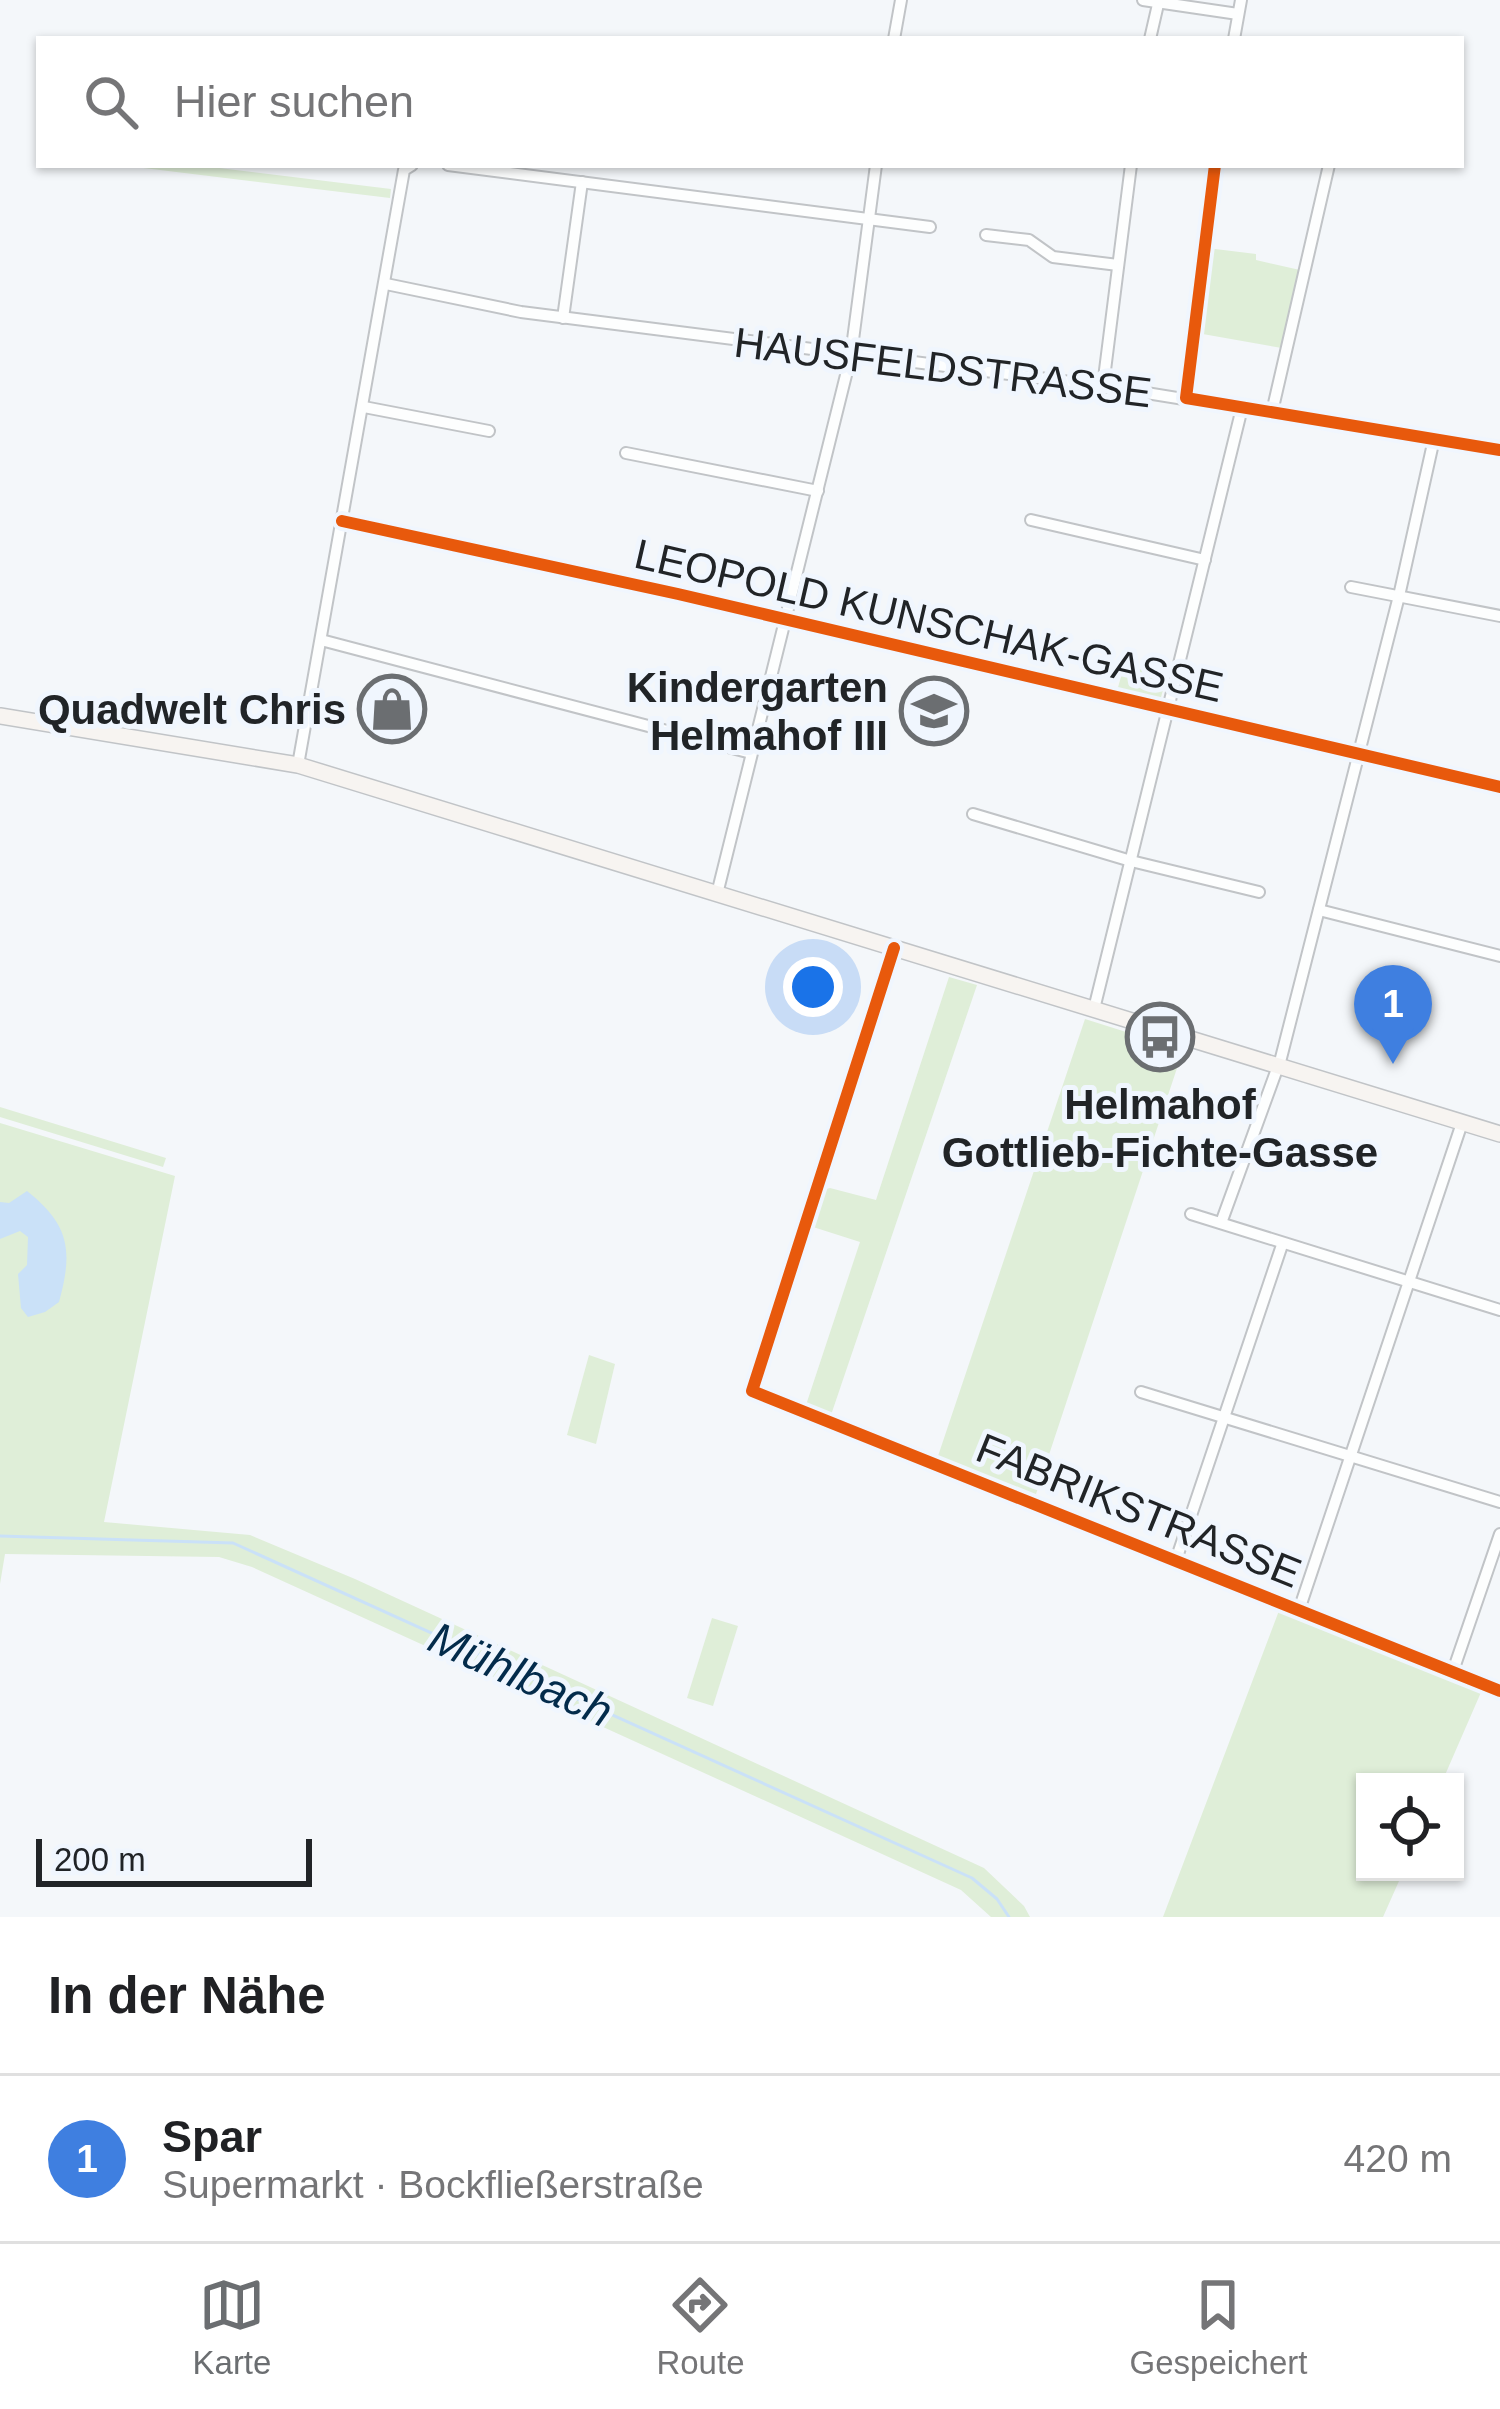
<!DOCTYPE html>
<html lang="de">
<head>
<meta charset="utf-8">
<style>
	body { margin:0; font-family:Arial,sans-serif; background:#f6f6f6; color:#202124 }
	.controls { position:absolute; right:36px; bottom:36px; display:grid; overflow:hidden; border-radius:0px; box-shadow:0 3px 9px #0004 }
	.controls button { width:108px; height:108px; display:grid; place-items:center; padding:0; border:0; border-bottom:3px solid #e0e0e0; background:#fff; color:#202124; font:60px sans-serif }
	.scale { position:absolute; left:36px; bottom:30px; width:276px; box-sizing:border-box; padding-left:12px; border:6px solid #212427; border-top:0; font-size:33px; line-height:42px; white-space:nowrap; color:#212427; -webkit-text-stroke:9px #f0f6fe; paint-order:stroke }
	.you { position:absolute; left:813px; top:987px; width:42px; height:42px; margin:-30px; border:9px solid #fff; border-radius:50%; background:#1a73e8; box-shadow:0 0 0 18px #1a73e833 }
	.badge { display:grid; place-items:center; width:78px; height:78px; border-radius:50%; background:#6b6e71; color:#fff; font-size:39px; font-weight:700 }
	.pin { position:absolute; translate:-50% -99px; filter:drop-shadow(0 3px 6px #0008) }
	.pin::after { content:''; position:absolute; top:63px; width:42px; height:36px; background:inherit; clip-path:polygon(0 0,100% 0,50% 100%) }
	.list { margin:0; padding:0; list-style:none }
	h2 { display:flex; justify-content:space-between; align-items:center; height:156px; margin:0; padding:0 48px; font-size:51px }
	h2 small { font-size:39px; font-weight:400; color:#757577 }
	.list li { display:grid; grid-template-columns:78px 1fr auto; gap:36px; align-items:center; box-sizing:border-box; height:168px; padding:0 48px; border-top:3px solid #e0e0e0 }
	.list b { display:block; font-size:45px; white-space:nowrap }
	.list p { margin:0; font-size:39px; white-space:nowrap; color:#757577 }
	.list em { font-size:39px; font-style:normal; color:#757577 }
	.icon { flex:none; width:66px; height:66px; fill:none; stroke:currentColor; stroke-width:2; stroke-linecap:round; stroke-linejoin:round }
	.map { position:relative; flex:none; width:1500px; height:1917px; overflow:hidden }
	.search { position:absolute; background:#fff; box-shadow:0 3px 9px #0004; left:36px; right:36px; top:36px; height:132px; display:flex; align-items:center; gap:30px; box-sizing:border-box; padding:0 42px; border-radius:0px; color:#757577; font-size:45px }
	.sheet { height:324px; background:#fff }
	nav { display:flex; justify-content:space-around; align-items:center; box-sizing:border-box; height:168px; border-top:3px solid #e0e0e0; background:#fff; font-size:33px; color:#757577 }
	nav a { display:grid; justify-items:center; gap:6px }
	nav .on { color:#6b6e71 }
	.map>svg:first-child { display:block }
	.green { fill:#dfeed8 }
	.water { fill:#cae1f8 }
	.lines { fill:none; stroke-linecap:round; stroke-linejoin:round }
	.stream { stroke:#cae1f8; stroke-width:3 }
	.minor-casing { stroke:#c1c4c7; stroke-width:14 }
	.secondary-casing { stroke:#c1c4c7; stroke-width:18 }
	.minor { stroke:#fdfefe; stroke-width:10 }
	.secondary { stroke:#f7f4f1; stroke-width:15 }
	.cycleway-casing { stroke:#f0f6fe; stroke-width:20 }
	.cycleway { stroke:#e8590c; stroke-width:12 }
	.labels { text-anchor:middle; stroke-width:10; stroke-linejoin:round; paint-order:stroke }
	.street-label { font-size:42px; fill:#212427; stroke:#f0f6fe }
	.poi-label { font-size:42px; font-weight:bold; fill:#212427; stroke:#f0f6fe; text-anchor:end }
	.water-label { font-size:45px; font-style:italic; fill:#032b4b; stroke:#f0f6fe }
</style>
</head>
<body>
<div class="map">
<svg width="1500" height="1917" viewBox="0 0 1500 1917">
	<rect width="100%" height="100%" fill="#f4f7fa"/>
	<g class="green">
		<path d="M119 165H195L391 189 390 198Z"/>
		<path d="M1207 248 1256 254V260L1300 270 1282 348 1197 333Z"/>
		<path d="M1124 666 1167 675 1160 701 1117 691Z"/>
		<path d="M949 977 977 985 831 1415 806 1405 860 1242 810 1226 822 1190 830 1188 876 1200Z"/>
		<path d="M1085 1019 1183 1050 1034 1500 937 1459Z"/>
		<path d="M0 1107 166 1158 163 1167 0 1117Z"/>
		<path d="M0 1123 175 1176 104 1522 250 1535 355 1579 984 1868 1024 1906 1030 1917H991L961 1890 252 1567 219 1557 5 1554 0 1584Z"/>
		<path d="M589 1355 615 1364 596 1444 567 1435Z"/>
		<path d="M1280 1608 1482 1690 1442 1782H1365V1872H1403L1383 1917H1163Z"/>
		<path d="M712 1618 738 1626 713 1706 687 1698Z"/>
	</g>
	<path class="water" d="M27 1191C70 1225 73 1251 59 1302L45 1312 28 1317 21 1308 18 1274 27 1265 28 1237 20 1231 0 1239V1202L9 1203Z"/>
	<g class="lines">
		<path class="stream" d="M0 1536 233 1543 972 1878 997 1899 1009 1917"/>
		<defs>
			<g id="minor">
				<path d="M1143 0 1238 14"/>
				<path d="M894 39 901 0"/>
				<path d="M1150 39 1159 0"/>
				<path d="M1234 39 1241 0"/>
				<path d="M448 165 930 227"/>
				<path d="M986 235 1029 240 1053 257 1118 265"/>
				<path d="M386 284 521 312 1103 386 1500 450"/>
				<path d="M563 318 582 182"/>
				<path d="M1103 386 1131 165"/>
				<path d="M1186 398 1215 165"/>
				<path d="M364 407 489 431"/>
				<path d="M1272 412 1329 165"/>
				<path d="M626 453 818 491"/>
				<path d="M1031 520 1205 560"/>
				<path d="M342 521 678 594 1500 787"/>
				<path d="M1351 587 1500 616"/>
				<path d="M321 640 751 753"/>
				<path d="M298 765 404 170 412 165"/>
				<path d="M973 814 1131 861 1259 892"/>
				<path d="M717 894 851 355 876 165"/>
				<path d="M1319 910 1500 956"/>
				<path d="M894 948 752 1391 1500 1691"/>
				<path d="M1094 1009 1242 408"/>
				<path d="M1191 1214 1500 1310"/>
				<path d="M1221 1223 1281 1058 1399 596 1434 439"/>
				<path d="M1141 1392 1500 1502"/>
				<path d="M1176 1560 1282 1245"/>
				<path d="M1299 1610 1462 1123"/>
				<path d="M1453 1671 1500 1534"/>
			</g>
			<path id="secondary" d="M0 716 298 765 1500 1134"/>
		</defs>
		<use href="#minor" class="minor-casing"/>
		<use href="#secondary" class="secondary-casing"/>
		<use href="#minor" class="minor"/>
		<use href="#secondary" class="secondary"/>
		<defs>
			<g id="cycleway">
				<path d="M1215 165 1186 398 1500 450"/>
				<path d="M342 521 678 594 1500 787"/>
				<path d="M894 948 752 1391 1500 1691"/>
			</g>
		</defs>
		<use href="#cycleway" class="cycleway-casing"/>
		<use href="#cycleway" class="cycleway"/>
	</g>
	<defs>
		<symbol id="shop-ring" viewBox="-11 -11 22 22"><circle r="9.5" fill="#f0f6fe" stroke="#6b6e71" stroke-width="1.5"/><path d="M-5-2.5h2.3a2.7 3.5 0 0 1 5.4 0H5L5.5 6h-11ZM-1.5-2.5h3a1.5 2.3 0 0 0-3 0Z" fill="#6b6e71"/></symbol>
		<symbol id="school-ring" viewBox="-11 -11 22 22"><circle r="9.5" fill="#f0f6fe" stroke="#6b6e71" stroke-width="1.5"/><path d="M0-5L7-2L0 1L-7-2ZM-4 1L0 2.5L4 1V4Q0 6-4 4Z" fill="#6b6e71"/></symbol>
		<symbol id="bus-ring" viewBox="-11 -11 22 22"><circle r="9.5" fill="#f0f6fe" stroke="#6b6e71" stroke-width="1.5"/><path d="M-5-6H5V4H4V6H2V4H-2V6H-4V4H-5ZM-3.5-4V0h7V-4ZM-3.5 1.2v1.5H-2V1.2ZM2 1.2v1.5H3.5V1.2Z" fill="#6b6e71"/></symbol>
	</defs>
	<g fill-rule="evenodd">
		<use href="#shop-ring" x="354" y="671" width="76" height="76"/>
		<use href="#school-ring" x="896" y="673" width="76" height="76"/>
		<use href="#bus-ring" x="1122" y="999" width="76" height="76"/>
	</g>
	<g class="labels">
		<g class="street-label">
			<text transform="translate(943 367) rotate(7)" y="15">HAUSFELDSTRASSE</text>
			<text transform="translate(929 620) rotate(13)" y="15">LEOPOLD KUNSCHAK-GASSE</text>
			<text transform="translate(1139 1510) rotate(22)" y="15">FABRIKSTRASSE</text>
		</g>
		<g class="poi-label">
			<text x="888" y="702">Kindergarten<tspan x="888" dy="48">Helmahof III</tspan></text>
			<text x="346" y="724">Quadwelt Chris</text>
			<text x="1160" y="1119" text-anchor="middle">Helmahof<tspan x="1160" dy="48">Gottlieb-Fichte-Gasse</tspan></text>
		</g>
		<g class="water-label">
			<text transform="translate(521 1674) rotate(24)" y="16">Mühlbach</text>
		</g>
	</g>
</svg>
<div class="controls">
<button><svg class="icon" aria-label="locate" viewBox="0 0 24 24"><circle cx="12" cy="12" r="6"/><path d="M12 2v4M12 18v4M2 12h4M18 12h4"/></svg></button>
</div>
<div class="scale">200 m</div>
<div class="you"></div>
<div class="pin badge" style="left:1393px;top:1064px;background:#3f7fe0">1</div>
<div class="search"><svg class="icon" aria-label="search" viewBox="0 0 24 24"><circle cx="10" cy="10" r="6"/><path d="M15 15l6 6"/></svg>Hier suchen</div>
</div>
<section class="sheet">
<h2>In der Nähe<small></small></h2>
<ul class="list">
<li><span class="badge" style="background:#3f7fe0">1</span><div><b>Spar</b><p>Supermarkt · Bockfließerstraße</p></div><em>420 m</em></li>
</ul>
</section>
<nav>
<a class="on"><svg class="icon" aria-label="map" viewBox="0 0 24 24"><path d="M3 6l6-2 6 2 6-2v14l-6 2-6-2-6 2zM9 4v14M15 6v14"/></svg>Karte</a>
<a><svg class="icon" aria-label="directions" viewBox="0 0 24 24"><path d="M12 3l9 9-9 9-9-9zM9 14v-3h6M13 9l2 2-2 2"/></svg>Route</a>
<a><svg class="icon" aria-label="saved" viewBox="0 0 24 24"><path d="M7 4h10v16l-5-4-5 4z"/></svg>Gespeichert</a>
</nav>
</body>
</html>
